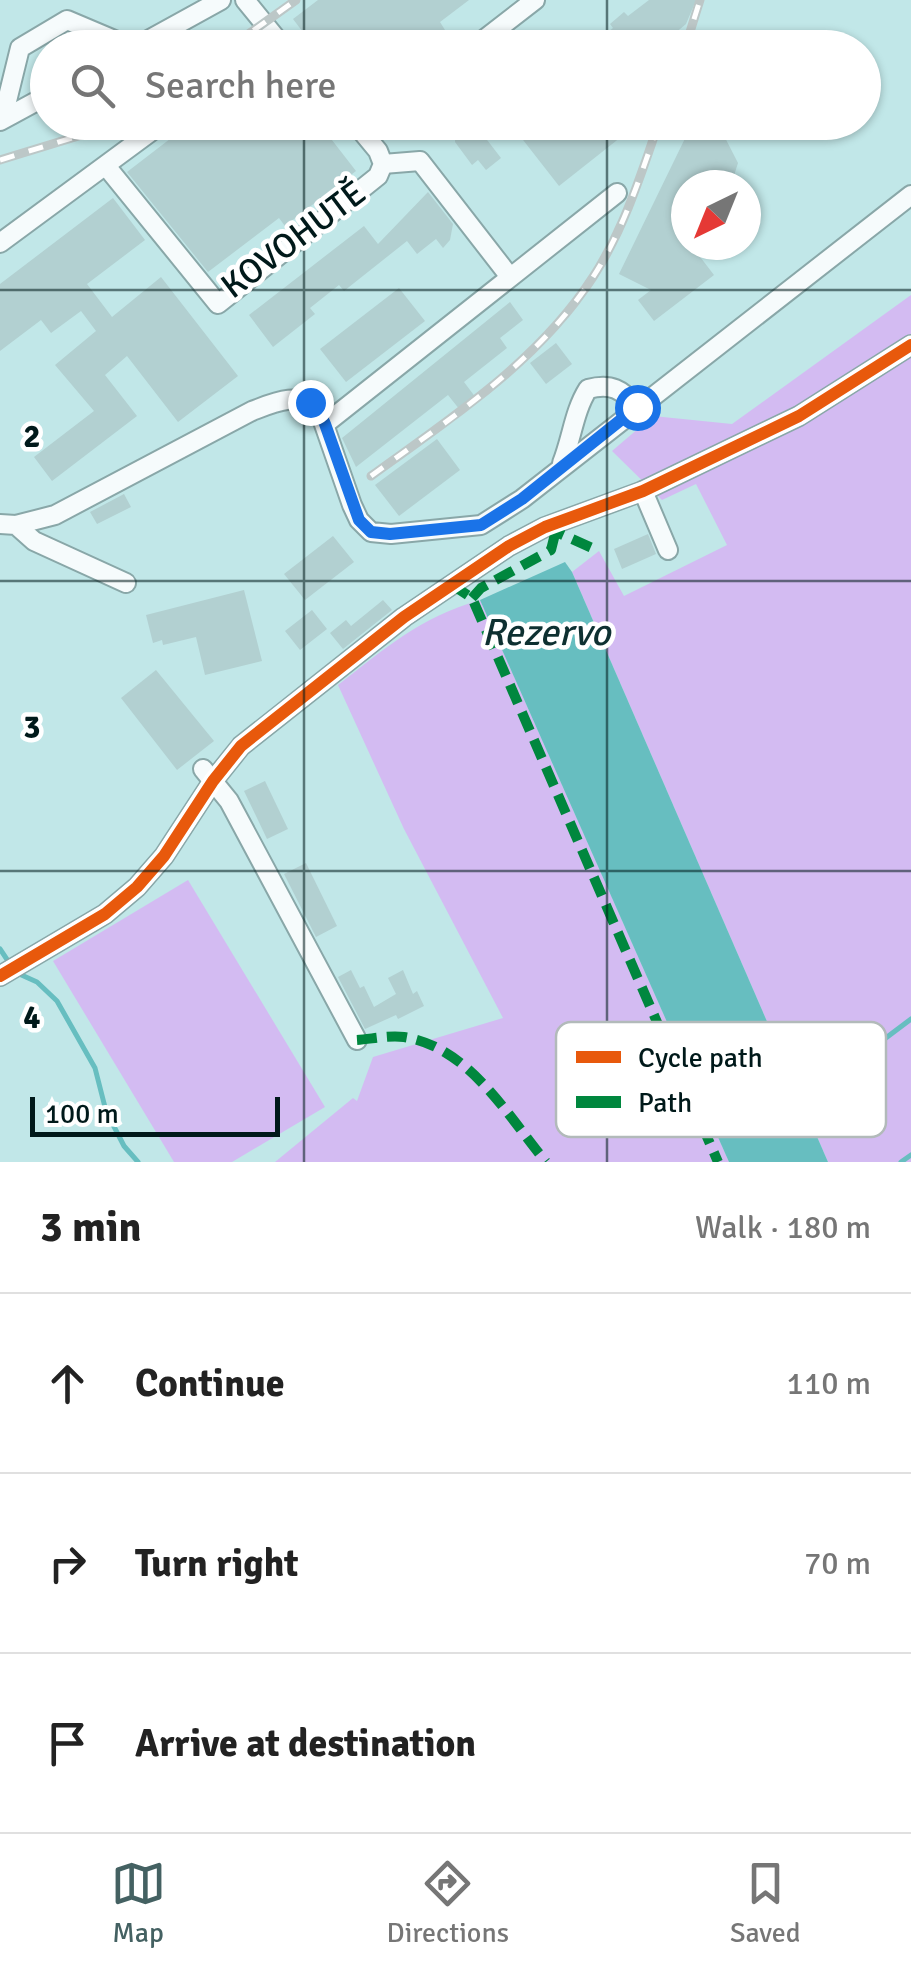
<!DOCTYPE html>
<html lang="en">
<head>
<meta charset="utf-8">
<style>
	body { margin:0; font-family:Signika,sans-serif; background:#f6f6f6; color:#222 }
	.compass { position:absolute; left:671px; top:170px; width:90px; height:90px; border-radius:50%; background:#fff; box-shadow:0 2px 8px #0004; rotate:223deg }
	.scale { position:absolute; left:30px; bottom:25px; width:250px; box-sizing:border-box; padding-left:10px; border:5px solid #00191a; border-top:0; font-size:28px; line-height:35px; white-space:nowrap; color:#00191a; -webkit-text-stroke:8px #fff; paint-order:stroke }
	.stop { position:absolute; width:30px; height:30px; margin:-22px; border:8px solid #1a73e8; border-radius:50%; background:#fff }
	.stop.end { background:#1a73e8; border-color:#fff; box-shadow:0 2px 10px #0008 }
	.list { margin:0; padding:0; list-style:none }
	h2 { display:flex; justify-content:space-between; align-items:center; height:130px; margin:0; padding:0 40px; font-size:42px }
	h2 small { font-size:32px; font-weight:400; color:#767676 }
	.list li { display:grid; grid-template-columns:65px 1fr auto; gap:30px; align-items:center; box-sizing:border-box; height:180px; padding:0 40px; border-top:2px solid #e0e0e0 }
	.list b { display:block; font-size:38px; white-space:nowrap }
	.list em { font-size:32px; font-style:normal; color:#767676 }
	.icon { flex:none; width:55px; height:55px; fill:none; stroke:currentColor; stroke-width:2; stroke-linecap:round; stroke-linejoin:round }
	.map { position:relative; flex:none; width:911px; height:1162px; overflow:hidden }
	.search { position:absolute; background:#fff; box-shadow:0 2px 8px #0004; left:30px; right:30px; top:30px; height:110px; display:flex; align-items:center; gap:25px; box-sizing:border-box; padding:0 35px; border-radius:55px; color:#767676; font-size:38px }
	.sheet { height:670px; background:#fff }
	nav { display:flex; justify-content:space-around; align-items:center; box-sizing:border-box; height:140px; border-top:2px solid #e0e0e0; background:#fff; font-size:28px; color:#767676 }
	nav a { display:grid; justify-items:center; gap:5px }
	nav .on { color:#446162 }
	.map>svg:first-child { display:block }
	.green { fill:#d3bbf2 }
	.water { fill:#67bec0 }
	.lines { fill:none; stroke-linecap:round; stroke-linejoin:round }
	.stream { stroke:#67bec0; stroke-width:5 }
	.building { fill:#b2d0d1 }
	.minor-casing { stroke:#89a7a8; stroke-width:22 }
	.minor { stroke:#f6fbfc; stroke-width:18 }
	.rail-casing { stroke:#bcc7c7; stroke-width:9 }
	.rail { stroke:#fff; stroke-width:5; stroke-dasharray:15; stroke-linecap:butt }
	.quiet { stroke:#00873e; stroke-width:10; stroke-dasharray:20 10; stroke-linecap:butt }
	.cycleway-casing { stroke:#fff; stroke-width:19 }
	.cycleway { stroke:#e8590c; stroke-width:12 }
	.route { stroke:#1a73e8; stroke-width:12 }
	.grid { fill:none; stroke:#00191a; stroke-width:2.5; stroke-opacity:0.55 }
	.labels { text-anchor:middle; stroke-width:9; stroke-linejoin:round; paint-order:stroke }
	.street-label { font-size:35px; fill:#00191a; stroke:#fff }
	.water-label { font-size:38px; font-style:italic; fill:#0e3031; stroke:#fff }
	.key { fill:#fff; stroke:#b2baba; stroke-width:2.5 }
	.key-label { font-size:28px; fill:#00191a }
	.grid-label { font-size:32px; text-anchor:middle; font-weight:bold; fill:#00191a; stroke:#fff; stroke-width:9; stroke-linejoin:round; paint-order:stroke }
</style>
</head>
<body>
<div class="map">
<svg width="911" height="1162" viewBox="0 0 911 1162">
	<rect width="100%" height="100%" fill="#c1e7e8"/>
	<g class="green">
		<path d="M911 295V1162H828L572 572 599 551 624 596 727 545 696 484 662 500 612 451 653 416 732 424Z"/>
		<path d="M480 600 729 1162H275L353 1098 357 1101 373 1057 503 1018 404 829 338 685C387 647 419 618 480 600Z"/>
		<path d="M188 880 325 1107 232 1162H174L53 961Z"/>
	</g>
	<path class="water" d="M565 562 572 572 828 1162H729L480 600Z"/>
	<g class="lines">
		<g class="stream">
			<path d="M0 949 10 964"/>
			<path d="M17 973 37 982 57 1001 95 1068 106 1111 124 1146 138 1162"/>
			<path d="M798 1104 911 1019"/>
			<path d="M901 1162 911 1155"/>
		</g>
	</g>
	<g class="building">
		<path d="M318 0H469L440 22 445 30 421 48H315L293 19Z"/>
		<path d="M649 0H696L686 24 674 34 684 48H588L613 28 610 24 624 12 628 16Z"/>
		<path d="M192 122H318L356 171 285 226 279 218 208 272 127 172Z"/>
		<path d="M509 122H640L559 186Z"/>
		<path d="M693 122H717L738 163 731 185H686V245H691L714 275 654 321 638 300 651 290 619 274Z"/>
		<path d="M474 123 501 158 486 170 478 160 472 165 455 142V138Z"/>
		<path d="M428 192 453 224 450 240 443 248 436 239 417 254 407 241 344 291 339 285 310 308 315 314 273 347 249 315 364 226 378 244Z"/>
		<path d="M113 198 145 240 87 284 112 317 161 277 238 376 178 422 127 356 105 375 137 416 52 481 34 457 94 411 55 365 96 331 81 311 51 333 41 320 0 351V284Z"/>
		<path d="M399 288 425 321 346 382 320 349Z"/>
		<path d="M510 302 523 320 500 338 507 348 464 382 476 398 460 410 448 395 356 467 342 438Z"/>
		<path d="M556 343 572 364 546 384 530 363Z"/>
		<path d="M437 439 460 470 399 516 375 485Z"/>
		<path d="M124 494 131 507 97 524 90 512Z"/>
		<path d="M648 534 656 554 622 569 614 549Z"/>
		<path d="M333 536 354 562 305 600 284 574Z"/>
		<path d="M244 590 262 661 205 675 196 637 163 645 162 640 153 643 146 615Z"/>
		<path d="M383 600 392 610 343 649 330 633 346 620 351 626Z"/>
		<path d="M312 610 327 629 300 650 285 631Z"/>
		<path d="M156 670 214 741 177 770 121 698Z"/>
		<path d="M265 781 288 829 267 839 244 791Z"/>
		<path d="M306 863 337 926 316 937 284 874Z"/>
		<path d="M351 970 360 988 364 986 374 1007 396 994 388 978 403 970 413 994 417 991 424 1006 398 1019 396 1015 365 1029 338 977Z"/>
	</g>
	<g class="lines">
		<defs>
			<g id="minor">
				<path d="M245 0 284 48"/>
				<path d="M134 48 221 0"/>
				<path d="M473 48 535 0"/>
				<path d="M12 114 6 105 20 48 67 20 119 42 123 48"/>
				<path d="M0 121 48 95"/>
				<path d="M367 136 383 122"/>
				<path d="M383 164 420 161 510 277"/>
				<path d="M106 166 218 304 378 176 383 164 378 151 354 122"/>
				<path d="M0 243 164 122"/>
				<path d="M325 424 617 193"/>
				<path d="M562 463C572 438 574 411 588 389 611 383 622 389 637 407"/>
				<path d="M643 491 668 550"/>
				<path d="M0 524 16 525 34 541 126 583"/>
				<path d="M16 525 55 515 252 411C275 402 299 391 319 410L352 505 359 520 371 532 391 534 481 525 522 499 911 195"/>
				<path d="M203 769 229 801 357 1040"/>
				<path d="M0 976 105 914 137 887 164 856 213 781 241 746 404 617 509 546 545 527 643 491 799 416 911 345"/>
			</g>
		</defs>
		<use href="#minor" class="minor-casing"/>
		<use href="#minor" class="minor"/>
		<defs>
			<g id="rail">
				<path d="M229 48 296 0"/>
				<path d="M685 48 700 0"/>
				<path d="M0 160 124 122"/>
				<path d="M371 476C451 418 538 362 593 277 623 231 641 175 659 122"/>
			</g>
		</defs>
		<use href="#rail" class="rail-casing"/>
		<use href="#rail" class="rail"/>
		<g class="quiet">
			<path d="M545 527 599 551"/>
			<path d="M451 584 472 598 718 1162"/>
			<path d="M472 598 481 588 551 550 555 534"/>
			<path d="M357 1040C372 1039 389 1035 404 1037 469 1047 507 1115 546 1162"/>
		</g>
		<defs>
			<path id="cycleway" d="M0 976 105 914 137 887 164 856 213 781 241 746 404 617 509 546 545 527 643 491 799 416 911 345"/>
		</defs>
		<use href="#cycleway" class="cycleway-casing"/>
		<use href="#cycleway" class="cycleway"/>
	</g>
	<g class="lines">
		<path class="route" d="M310 402 319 410 325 424 359 520 371 532 390 534 481 525 522 499 637 407"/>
	</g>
	<path class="grid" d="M304 0V48M607 0V48M304 122V1162M607 122V1162M0 290H911M0 581H911M0 871H911"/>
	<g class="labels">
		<g class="street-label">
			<text transform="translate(293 239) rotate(-37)" y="12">KOVOHUTĚ</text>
		</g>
		<g class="water-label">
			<text x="546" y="645">Rezervo</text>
		</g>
	</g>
	<rect x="556" y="1022" width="330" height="115" rx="15" class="key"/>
	<rect x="576" y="1051" width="45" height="12" fill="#e8590c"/>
	<rect x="576" y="1096" width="45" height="12" fill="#00873e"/>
	<g class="key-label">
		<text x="638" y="1067">Cycle path</text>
		<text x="638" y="1112">Path</text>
	</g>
	<g class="grid-label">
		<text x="32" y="447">2</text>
		<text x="32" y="738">3</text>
		<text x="32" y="1028">4</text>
	</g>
</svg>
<svg class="compass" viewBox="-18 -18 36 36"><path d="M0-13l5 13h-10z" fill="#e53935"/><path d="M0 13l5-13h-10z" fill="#767676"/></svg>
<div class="scale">100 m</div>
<div class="stop" style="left:637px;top:407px"></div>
<div class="stop end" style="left:310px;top:402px"></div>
<div class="search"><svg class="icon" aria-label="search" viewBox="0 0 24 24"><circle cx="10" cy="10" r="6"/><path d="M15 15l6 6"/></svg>Search here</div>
</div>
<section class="sheet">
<h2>3 min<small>Walk · 180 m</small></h2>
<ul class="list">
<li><svg class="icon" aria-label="ahead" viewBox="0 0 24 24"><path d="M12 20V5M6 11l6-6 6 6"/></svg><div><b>Continue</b></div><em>110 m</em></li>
<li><svg class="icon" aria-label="right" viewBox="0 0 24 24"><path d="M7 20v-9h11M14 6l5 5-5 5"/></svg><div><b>Turn right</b></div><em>70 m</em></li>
<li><svg class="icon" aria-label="arrive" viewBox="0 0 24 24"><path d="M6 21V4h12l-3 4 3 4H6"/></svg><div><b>Arrive at destination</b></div></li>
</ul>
</section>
<nav>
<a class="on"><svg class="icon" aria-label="map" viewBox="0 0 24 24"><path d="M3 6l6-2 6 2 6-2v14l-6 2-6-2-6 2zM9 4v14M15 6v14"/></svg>Map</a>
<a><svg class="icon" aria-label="directions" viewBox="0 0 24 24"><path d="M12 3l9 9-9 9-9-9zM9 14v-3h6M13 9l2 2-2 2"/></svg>Directions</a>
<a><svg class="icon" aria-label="saved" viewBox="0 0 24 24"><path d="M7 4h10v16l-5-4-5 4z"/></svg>Saved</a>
</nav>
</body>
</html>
